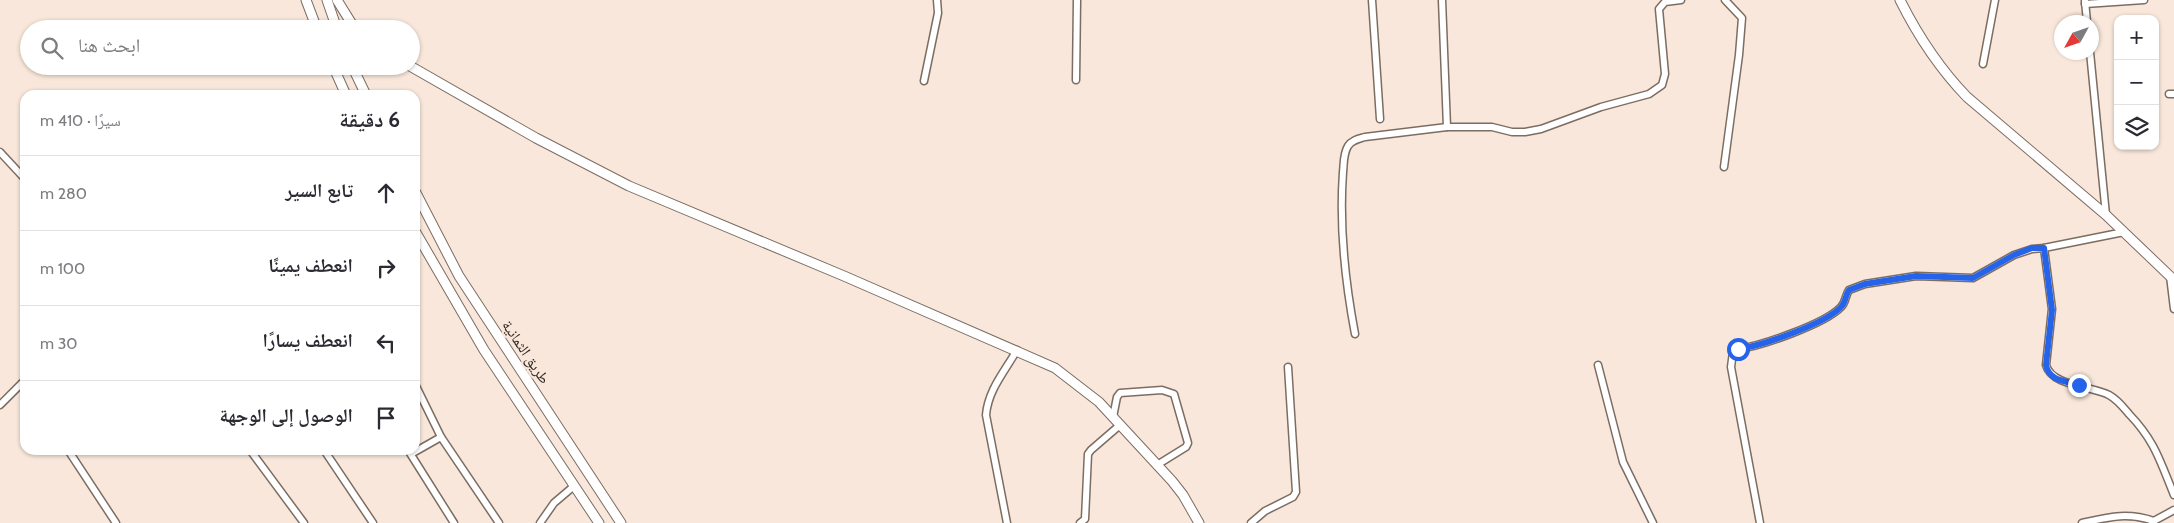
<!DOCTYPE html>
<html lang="ar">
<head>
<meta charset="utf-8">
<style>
	body { margin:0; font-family:Cabin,"Noto Naskh Arabic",sans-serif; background:#f2f2f3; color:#2b2b33; direction:rtl }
	.controls { position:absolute; right:15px; top:15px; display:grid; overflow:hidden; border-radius:10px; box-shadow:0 1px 4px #0004 }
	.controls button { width:45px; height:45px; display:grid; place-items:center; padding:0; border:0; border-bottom:1px solid #e1e1e2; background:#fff; color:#2b2b33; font:25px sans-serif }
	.compass { position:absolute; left:2054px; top:15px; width:45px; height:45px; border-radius:50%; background:#fff; box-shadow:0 1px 4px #0004; rotate:230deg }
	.stop { position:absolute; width:15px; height:15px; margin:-11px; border:4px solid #2563eb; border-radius:50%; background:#fff }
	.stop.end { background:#2563eb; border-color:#fff; box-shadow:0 1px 5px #0008 }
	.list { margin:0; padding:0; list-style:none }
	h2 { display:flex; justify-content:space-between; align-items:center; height:65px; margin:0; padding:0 20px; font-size:21px }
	h2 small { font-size:16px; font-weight:400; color:#7c7c81 }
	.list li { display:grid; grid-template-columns:32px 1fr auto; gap:15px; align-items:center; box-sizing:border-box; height:75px; padding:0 20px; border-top:1px solid #e1e1e2 }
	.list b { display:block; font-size:19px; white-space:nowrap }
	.list em { font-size:16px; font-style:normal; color:#7c7c81 }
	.icon { flex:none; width:28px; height:28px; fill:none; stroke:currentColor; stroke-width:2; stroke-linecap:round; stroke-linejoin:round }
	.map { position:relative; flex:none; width:2174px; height:523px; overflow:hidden; direction:ltr }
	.search { position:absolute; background:#fff; box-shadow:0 1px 4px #0004; left:20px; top:20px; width:400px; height:55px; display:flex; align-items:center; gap:12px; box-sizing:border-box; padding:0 18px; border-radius:28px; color:#7c7c81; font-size:19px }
	.panel { position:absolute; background:#fff; box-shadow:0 1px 4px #0004; left:20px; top:90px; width:400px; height:365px; border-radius:15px; direction:rtl }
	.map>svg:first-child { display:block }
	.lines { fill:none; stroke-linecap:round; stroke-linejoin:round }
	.street-casing { stroke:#7c6d62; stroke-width:9 }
	.secondary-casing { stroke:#7c6d62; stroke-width:11 }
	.street { stroke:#fff; stroke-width:6 }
	.secondary { stroke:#fff; stroke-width:9 }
	.route { stroke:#2563eb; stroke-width:6 }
	.labels { text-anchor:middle; stroke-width:4.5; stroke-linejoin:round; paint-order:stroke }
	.street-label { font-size:15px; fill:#2e2723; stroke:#f8e7da }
</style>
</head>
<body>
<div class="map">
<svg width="2174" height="523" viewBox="0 0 2174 523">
	<rect width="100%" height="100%" fill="#f8e7da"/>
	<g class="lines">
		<defs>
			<g id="street">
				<path d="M1372 0 1380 119"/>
				<path d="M1442 0 1447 127"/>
				<path d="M2085 1 2087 22"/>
				<path d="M2085 4 2144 0"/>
				<path d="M2090 52 2106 215"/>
				<path d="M1983 64 1995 0"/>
				<path d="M1076 80 1077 0"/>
				<path d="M924 81 938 13 937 0"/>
				<path d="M2169 94H2174"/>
				<path d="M0 152 25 179"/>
				<path d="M1724 167 1739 55 1742 18 1725 0"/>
				<path d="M2044 248 2052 309 2046 365C2051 386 2092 386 2109 395 2118 400 2123 407 2129 414 2155 441 2160 461 2174 495"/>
				<path d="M2170 276 2174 309"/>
				<path d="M1355 334C1345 281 1339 227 1343 172 1344 164 1343 154 1348 146 1352 140 1358 139 1365 137L1447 127H1492L1512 132H1525L1541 129 1601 107 1649 94 1662 85 1665 74 1659 9 1665 2 1681 0"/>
				<path d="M1598 365 1623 462 1653 523"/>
				<path d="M415 384 441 437 499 523"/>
				<path d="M0 405 25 380"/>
				<path d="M1113 417 1117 397 1120 393 1162 390 1174 394 1188 443 1186 447 1157 465"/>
				<path d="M68 450 116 523"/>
				<path d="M250 450 304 523"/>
				<path d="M324 450 373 523"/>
				<path d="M408 450 454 523"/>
				<path d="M411 454 441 437"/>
				<path d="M2152 522 2174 510"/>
				<path d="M540 523 554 503 574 486"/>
				<path d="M1007 523 986 415C988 390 1005 371 1017 350"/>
				<path d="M1080 523 1085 519 1088 454 1091 450 1120 425"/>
				<path d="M1251 523 1265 511 1293 497 1296 492 1288 367"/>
				<path d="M1760 523 1731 367 1733 352 1738 349C1761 346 1825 324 1841 307 1846 302 1845 296 1849 290L1865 284 1916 276 1973 278 2014 255 2032 249 2044 248 2124 232"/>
				<path d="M2082 523C2109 517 2127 512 2154 521"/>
			</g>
			<g id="secondary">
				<path d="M306 0 317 29"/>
				<path d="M327 0 337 29"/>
				<path d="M337 0 355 29"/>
				<path d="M1900 0C1918 36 1939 68 1967 97L2106 215 2174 280"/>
				<path d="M333 66 346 95"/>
				<path d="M352 66 366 95"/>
				<path d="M410 66 536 138 629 186 844 276 1055 368 1099 402 1172 481 1183 495 1199 523"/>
				<path d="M415 191 459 276 621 523"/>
				<path d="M415 231 484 350 599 523"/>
			</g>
		</defs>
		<use href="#street" class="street-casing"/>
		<use href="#secondary" class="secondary-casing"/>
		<use href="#street" class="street"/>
		<use href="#secondary" class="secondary"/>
	</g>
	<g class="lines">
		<path class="route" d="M1738 349C1761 346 1825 324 1841 307 1846 302 1845 296 1849 290L1865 284 1916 276 1973 278 2014 255 2032 248H2044L2052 310 2046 365C2049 381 2065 381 2079 385"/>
	</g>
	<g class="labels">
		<g class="street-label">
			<text transform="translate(526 352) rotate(56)" y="5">طريق الثمانية</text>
		</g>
	</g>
</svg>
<div class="controls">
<button>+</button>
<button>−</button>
<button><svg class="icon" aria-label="layers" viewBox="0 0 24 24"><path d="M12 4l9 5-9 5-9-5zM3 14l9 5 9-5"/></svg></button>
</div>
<svg class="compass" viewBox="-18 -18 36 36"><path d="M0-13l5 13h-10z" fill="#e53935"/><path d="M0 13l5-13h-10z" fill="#7c7c81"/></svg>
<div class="stop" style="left:1738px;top:349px"></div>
<div class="stop end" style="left:2079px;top:385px"></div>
<div class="search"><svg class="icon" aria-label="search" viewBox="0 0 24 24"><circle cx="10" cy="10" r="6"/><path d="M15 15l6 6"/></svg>ابحث هنا</div>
<section class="panel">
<h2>6 دقيقة<small>سيرًا · 410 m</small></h2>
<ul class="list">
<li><svg class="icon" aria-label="ahead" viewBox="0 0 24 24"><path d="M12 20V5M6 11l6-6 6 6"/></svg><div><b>تابع السير</b></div><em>280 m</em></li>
<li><svg class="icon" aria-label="right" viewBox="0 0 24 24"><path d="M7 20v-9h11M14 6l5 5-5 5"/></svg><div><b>انعطف يمينًا</b></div><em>100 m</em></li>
<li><svg class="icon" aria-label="left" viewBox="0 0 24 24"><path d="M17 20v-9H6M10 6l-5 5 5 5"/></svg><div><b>انعطف يسارًا</b></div><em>30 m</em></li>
<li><svg class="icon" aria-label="arrive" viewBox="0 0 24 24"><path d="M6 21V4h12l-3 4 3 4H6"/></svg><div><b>الوصول إلى الوجهة</b></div></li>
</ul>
</section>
</div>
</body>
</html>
